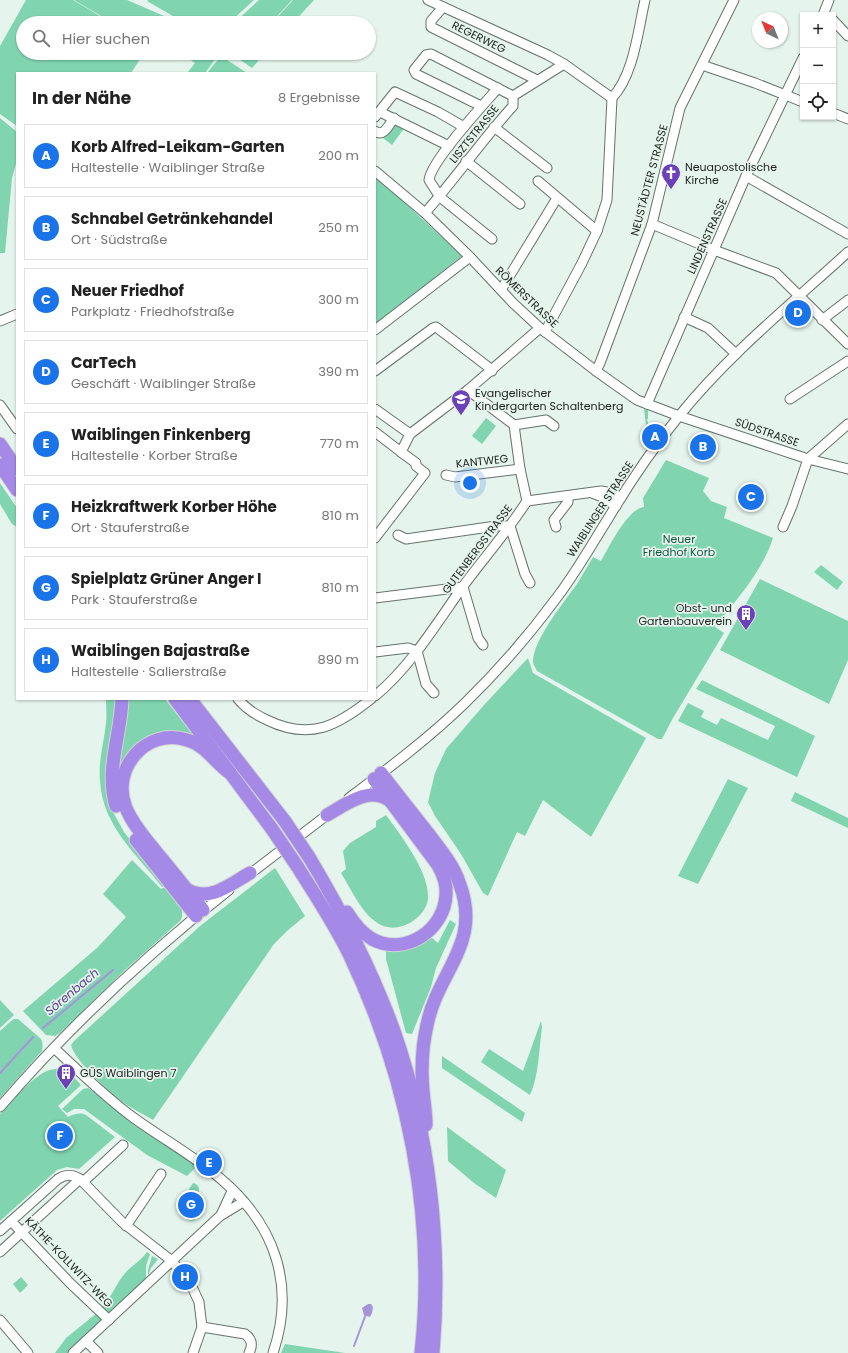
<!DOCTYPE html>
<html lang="de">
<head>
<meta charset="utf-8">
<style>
	body { margin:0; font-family:Poppins,sans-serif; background:#f2f2f2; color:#222 }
	.controls { position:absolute; right:12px; top:12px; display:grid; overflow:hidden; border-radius:0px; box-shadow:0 1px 3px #0004 }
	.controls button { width:36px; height:36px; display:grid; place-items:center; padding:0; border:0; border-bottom:1px solid #e0e0e0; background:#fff; color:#222; font:20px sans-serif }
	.compass { position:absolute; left:752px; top:12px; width:36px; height:36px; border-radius:50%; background:#fff; box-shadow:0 1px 3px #0004; rotate:317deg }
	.you { position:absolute; left:470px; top:483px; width:14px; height:14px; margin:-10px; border:3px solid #fff; border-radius:50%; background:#1a73e8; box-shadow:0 0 0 6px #1a73e833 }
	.badge { display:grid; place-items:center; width:26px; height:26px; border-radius:50%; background:#1a73e8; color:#fff; font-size:13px; font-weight:700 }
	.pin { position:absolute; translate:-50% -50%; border:2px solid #fff; box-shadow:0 1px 4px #0006 }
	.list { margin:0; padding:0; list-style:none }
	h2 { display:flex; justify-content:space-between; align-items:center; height:52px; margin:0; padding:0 16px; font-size:17px }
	h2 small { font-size:13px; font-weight:400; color:#767676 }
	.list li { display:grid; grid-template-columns:26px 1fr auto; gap:12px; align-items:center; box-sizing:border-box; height:64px; margin:0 8px 8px; padding:0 8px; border:1px solid #e0e0e0; border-radius:0px }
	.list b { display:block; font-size:15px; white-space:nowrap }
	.list p { margin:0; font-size:13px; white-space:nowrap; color:#767676 }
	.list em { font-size:13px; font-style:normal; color:#767676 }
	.icon { flex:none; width:22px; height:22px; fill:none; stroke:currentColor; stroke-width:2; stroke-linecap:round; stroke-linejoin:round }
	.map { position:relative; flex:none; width:848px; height:1353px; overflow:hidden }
	.search { position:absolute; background:#fff; box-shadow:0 1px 3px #0004; left:16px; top:16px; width:360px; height:44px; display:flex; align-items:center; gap:10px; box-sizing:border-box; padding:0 14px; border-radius:22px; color:#767676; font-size:15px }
	.panel { position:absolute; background:#fff; box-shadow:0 1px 3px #0004; left:16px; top:72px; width:360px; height:628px; border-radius:0px }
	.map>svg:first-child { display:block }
	.green { fill:#80d5b0 }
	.water { fill:#a694d9 }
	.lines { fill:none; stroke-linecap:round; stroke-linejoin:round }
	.stream { stroke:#a694d9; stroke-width:2 }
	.minor-casing { stroke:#65736c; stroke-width:11 }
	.highway-casing { stroke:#d2d3d3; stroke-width:15 }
	.minor { stroke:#fff; stroke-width:9 }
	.highway { stroke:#a489e7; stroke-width:13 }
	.highway-bridge-casing { stroke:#d2d3d3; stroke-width:15; stroke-linecap:butt }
	.highway-bridge { stroke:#a489e7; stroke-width:13 }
	.labels { text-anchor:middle; stroke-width:3.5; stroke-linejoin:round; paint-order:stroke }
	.street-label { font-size:11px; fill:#202523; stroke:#e5f4ec }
	.poi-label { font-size:11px; fill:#202523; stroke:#e5f4ec; text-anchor:start }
	.park-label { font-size:11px; fill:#10563e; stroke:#e5f4ec }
	.water-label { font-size:12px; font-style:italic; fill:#593d90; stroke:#e5f4ec }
</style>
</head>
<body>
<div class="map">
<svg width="848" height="1353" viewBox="0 0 848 1353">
	<rect width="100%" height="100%" fill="#e5f4ec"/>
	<g class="green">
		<path d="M26 0H73L112 23H23V53H144L131 73H17V126L0 114V46Z"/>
		<path d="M74 0H127L164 16 165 18 162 23H113Z"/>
		<path d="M148 0H254L229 23H185L147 1Z"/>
		<path d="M259 0H292L271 23H234Z"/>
		<path d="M293 0H314L293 23H272Z"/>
		<path d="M180 53H218L219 54 205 73H189L188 72 195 63Z"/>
		<path d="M230 53H265L252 68Z"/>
		<path d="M221 56 247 73H207Z"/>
		<path d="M0 118 17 132V160L12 178 5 253H0Z"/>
		<path d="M395 123 405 127 392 145 383 138Z"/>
		<path d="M375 175 462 256 375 324Z"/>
		<path d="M644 409 648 410V419H647L650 433 647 434Z"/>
		<path d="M486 418 496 426 482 444 472 436Z"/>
		<path d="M666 460 709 478 703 491 711 501 727 507 724 518 773 538C762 572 737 599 715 627L724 633 673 718 662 739H658L537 671C536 668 533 665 533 662 533 640 564 602 577 584 582 575 588 566 593 557L601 561C609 547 628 508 644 507L643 498Z"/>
		<path d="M0 483 17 508V527L12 524 0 504Z"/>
		<path d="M821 565 843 582 837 590 814 572Z"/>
		<path d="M760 579 848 621V660L829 704 720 650Z"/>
		<path d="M528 658 533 673 646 738 591 837 543 800 525 836 517 832 488 896 483 893 461 854 435 816 428 802 435 773 446 749 484 705Z"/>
		<path d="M702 680 815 736 797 777 678 721 688 703 704 711 701 717 717 725 721 718 768 740 775 726 696 689Z"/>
		<path d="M106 699H117L109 789 113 812 124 832 166 885 162 887C136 853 103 827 100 781 98 761 104 743 106 723 107 715 106 707 106 699Z"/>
		<path d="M124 699H165L197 740 163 735 122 771 142 843 116 762Z"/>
		<path d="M728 779 748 788 698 884 678 876Z"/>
		<path d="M795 792 848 818V828L791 801Z"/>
		<path d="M386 815C401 836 428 870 428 896 429 905 421 916 413 921 375 945 357 899 341 873L346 869 343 851 350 843 376 827V821Z"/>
		<path d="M132 860 161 889 167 886C176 897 186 905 181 920L125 970 60 1033 55 1036 46 1035 23 1011 97 948 126 917 103 894Z"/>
		<path d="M275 868 305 916 287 931 274 944 153 1120C141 1113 127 1106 116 1097 104 1087 74 1059 71 1045L74 1041 200 926Z"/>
		<path d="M450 920 456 924 436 968 431 987 412 1034 406 1033 386 959V950L406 949 432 938 438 943Z"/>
		<path d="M0 1000 14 1015 0 1028Z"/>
		<path d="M14 1019H18L40 1038C43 1042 43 1046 42 1051L0 1098V1031L10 1022Z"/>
		<path d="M541 1021 542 1027C539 1048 539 1076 530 1095L481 1062 489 1049 523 1071Z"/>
		<path d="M442 1056 525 1113 522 1122 442 1068Z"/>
		<path d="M60 1068 69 1072 81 1085 58 1106 68 1117C74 1114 80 1112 86 1115L115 1137 79 1169 67 1167 57 1170 0 1221V1114C11 1102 34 1074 50 1070 53 1069 57 1069 60 1068Z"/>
		<path d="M88 1088 197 1166 187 1176 147 1155 84 1109H74L67 1113 62 1109 83 1089Z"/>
		<path d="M447 1127 506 1170 496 1198 474 1183 448 1161Z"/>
		<path d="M193 1183 196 1184 199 1187C199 1197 198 1210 195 1220L191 1221 180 1216C185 1206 185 1193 193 1183Z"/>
		<path d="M147 1252 150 1254 146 1266V1282L108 1314 101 1309C110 1299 115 1287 122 1277 129 1267 140 1262 147 1252Z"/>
		<path d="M152 1256 158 1259 151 1268 148 1276V1270Z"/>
		<path d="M21 1277 28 1285 20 1293 13 1284Z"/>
		<path d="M97 1313 102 1319 101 1323 69 1353H55L66 1338Z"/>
		<path d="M285 1344 345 1353H281Z"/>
	</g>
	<path class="water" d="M368 1304H371L373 1307 372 1313 370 1317 364 1315 362 1308Z"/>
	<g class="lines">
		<g class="stream">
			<path d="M43 1028 113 970"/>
			<path d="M0 1073 33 1037"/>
			<path d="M354 1346 366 1314"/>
		</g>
		<defs>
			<g id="minor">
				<path d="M428 0 548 55 564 64 612 98"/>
				<path d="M443 7 431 21V27L537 80"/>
				<path d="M823 15 829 0"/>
				<path d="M833 20 848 36"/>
				<path d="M702 65 755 83 803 102"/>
				<path d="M513 96 564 64"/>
				<path d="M481 106 416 74 414 70 426 55 431 54 513 96"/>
				<path d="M380 112 449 146"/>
				<path d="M833 113 848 119"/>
				<path d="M375 117 395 92 438 112 464 127"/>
				<path d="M494 127 547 168"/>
				<path d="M375 131C384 138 389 124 394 118"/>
				<path d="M466 161 520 204"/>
				<path d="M375 171 425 213 470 257 513 303 540 328 596 371 637 400 679 416 808 459 848 469"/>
				<path d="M746 176 848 234"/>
				<path d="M538 181 597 231"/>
				<path d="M425 213C455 179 482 140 513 106V96"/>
				<path d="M652 224 714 250 776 273 848 344"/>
				<path d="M492 239 440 197 429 180C431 161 483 105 498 88"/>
				<path d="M501 290 557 198"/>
				<path d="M684 317 708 328 736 354"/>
				<path d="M822 320 848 300"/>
				<path d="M0 321 17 314"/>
				<path d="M375 330 470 257"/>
				<path d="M545 332 582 263 597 231 607 200 612 98C634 75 638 30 645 0"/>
				<path d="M375 371 433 328 436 327 487 366 492 371"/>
				<path d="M596 371 600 363 652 224 680 108 734 0"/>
				<path d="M790 399 848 361"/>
				<path d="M647 404 746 176 803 58"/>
				<path d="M0 405 17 429"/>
				<path d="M375 409 410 434"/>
				<path d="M514 425 546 420 554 426"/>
				<path d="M375 432 401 452 410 434 468 390 540 328"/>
				<path d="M446 475 455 477 520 469"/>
				<path d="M592 493 600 496 616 506"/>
				<path d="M527 501 601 491 612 493 621 498"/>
				<path d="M556 527 554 520 568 502V496"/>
				<path d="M783 527 792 506 808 459 848 424"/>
				<path d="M398 535 406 539 496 526H510L525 574 530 583"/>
				<path d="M375 538 425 473 416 466V463L401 452"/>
				<path d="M375 598 463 587 478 638 483 645"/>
				<path d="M375 652 408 648 417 651 426 684 434 693"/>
				<path d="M375 696C410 667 435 626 461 589 483 559 507 532 527 501L520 469 514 425 468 390"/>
				<path d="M238 699C246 709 256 715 267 720 310 741 337 726 371 699"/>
				<path d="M349 798C389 768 429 738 465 703 499 670 530 634 558 596 577 571 592 544 609 517 630 482 653 448 679 416 728 355 790 305 848 252"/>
				<path d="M246 877 331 812"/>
				<path d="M54 1048C80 1072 105 1097 134 1118 163 1139 194 1156 221 1179 275 1225 296 1285 273 1353"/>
				<path d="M0 1107C69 1027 146 955 229 890"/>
				<path d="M83 1182 123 1145"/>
				<path d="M221 1215 232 1191"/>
				<path d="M11 1221 70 1283 109 1320"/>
				<path d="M126 1226 161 1174"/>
				<path d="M0 1231 58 1179C66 1174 72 1174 80 1179L122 1222 172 1261 193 1289 199 1302 202 1327 193 1353"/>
				<path d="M0 1252 80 1179"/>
				<path d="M0 1320 28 1353"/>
				<path d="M202 1327 245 1334C252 1339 253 1345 249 1353"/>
				<path d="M86 1341 98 1353"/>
				<path d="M73 1353 220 1216 243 1202"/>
			</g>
			<g id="highway">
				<path d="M0 444 17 469"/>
				<path d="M0 465 17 490"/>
				<path d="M175 699 272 829"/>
				<path d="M190 699 284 820"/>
				<path d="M381 773C397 794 412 813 428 833 439 848 453 864 459 882 483 944 438 970 427 1025 422 1047 421 1069 423 1091 424 1102 426 1114 426 1125"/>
				<path d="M116 806C105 770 121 735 122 699"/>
				<path d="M327 815C345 805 370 785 390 801"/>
				<path d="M136 840 196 916"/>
				<path d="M309 857C342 912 372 970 394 1031 430 1134 442 1245 433 1353"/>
				<path d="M297 866C315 895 334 923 349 954 408 1077 436 1217 421 1353"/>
				<path d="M186 889C209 903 229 885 250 873"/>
				<path d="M203 910C188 891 173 872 157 853 146 839 133 825 126 808 110 769 146 727 187 740 206 745 215 763 230 773"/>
				<path d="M347 912C353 922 362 933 372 939 405 957 445 930 446 894 447 883 443 874 438 865L374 779"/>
			</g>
		</defs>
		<use href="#minor" class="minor-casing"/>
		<use href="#highway" class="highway-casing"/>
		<use href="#minor" class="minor"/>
		<use href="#highway" class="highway"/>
		<defs>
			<g id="highway-bridge">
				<path d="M284 820 309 857"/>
				<path d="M272 829 297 866"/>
			</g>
		</defs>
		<use href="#highway-bridge" class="highway-bridge-casing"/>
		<use href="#highway-bridge" class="highway-bridge"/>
	</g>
	<defs>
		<symbol id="church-pin" viewBox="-11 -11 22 30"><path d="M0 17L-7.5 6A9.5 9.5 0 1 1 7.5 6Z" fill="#6c40b8" stroke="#e5f4ec"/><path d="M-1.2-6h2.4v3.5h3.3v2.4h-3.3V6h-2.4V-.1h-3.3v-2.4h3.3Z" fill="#fff"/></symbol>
		<symbol id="school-pin" viewBox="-11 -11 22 30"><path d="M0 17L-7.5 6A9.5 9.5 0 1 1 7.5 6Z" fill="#6c40b8" stroke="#e5f4ec"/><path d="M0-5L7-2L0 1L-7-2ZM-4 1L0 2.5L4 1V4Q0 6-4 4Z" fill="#fff"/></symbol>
		<symbol id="building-pin" viewBox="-11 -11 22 30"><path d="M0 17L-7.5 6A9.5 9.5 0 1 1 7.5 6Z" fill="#6c40b8" stroke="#e5f4ec"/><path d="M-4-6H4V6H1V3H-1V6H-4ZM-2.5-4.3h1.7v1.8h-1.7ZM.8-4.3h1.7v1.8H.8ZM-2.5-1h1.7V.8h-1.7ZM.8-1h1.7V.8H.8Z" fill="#fff"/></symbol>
	</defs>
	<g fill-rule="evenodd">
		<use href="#church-pin" x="660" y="162" width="22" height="30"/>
		<use href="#school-pin" x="450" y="388" width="22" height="30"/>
		<use href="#building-pin" x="735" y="603" width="22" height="30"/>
		<use href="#building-pin" x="55" y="1062" width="22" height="30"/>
	</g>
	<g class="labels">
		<g class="street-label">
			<text transform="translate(479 37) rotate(26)" y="4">REGERWEG</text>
			<text transform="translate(474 134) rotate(-51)" y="4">LISZTSTRASSE</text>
			<text transform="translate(649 180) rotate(-75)" y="4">NEUSTÄDTER STRASSE</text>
			<text transform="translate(707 236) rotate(-66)" y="4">LINDENSTRASSE</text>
			<text transform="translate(527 297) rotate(44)" y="4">RÖMERSTRASSE</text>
			<text transform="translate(767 432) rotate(19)" y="4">SÜDSTRASSE</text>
			<text transform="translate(482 461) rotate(-6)" y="4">KANTWEG</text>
			<text transform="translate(600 509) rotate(-57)" y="4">WAIBLINGER STRASSE</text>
			<text transform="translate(477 549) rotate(-53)" y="4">GUTENBERGSTRASSE</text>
			<text transform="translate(69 1262) rotate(46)" y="4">KÄTHE-KOLLWITZ-WEG</text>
		</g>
		<g class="poi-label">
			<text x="685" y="171">Neuapostolische<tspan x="685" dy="13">Kirche</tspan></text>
			<text x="475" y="397">Evangelischer<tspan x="475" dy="13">Kindergarten Schaltenberg</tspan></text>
			<text x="732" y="612" text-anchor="end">Obst- und<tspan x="732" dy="13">Gartenbauverein</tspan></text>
			<text x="80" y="1077">GÜS Waiblingen 7</text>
		</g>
		<g class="park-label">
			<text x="679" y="543">Neuer<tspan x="679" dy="13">Friedhof Korb</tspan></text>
		</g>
		<g class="water-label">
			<text transform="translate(72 992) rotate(-40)" y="4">Sörenbach</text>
		</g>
	</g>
</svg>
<div class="controls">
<button>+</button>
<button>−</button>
<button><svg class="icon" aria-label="locate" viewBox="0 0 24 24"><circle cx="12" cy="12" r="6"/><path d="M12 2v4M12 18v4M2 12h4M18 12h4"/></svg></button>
</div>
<svg class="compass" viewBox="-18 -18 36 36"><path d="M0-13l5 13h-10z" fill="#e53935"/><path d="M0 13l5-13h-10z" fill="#767676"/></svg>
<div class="you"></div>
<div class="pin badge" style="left:655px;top:437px">A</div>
<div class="pin badge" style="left:703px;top:447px">B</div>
<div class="pin badge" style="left:751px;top:497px">C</div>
<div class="pin badge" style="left:798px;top:313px">D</div>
<div class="pin badge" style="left:209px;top:1163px">E</div>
<div class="pin badge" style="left:60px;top:1136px">F</div>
<div class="pin badge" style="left:191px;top:1205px">G</div>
<div class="pin badge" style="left:185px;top:1277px">H</div>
<div class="search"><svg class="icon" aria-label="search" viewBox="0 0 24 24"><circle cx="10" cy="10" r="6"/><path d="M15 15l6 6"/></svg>Hier suchen</div>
<section class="panel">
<h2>In der Nähe<small>8 Ergebnisse</small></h2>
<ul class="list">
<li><span class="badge">A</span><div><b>Korb Alfred-Leikam-Garten</b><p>Haltestelle · Waiblinger Straße</p></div><em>200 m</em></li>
<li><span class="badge">B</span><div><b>Schnabel Getränkehandel</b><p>Ort · Südstraße</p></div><em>250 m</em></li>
<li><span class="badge">C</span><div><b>Neuer Friedhof</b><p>Parkplatz · Friedhofstraße</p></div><em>300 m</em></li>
<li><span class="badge">D</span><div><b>CarTech</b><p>Geschäft · Waiblinger Straße</p></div><em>390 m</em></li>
<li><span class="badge">E</span><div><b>Waiblingen Finkenberg</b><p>Haltestelle · Korber Straße</p></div><em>770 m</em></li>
<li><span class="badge">F</span><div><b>Heizkraftwerk Korber Höhe</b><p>Ort · Stauferstraße</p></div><em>810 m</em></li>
<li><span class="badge">G</span><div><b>Spielplatz Grüner Anger I</b><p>Park · Stauferstraße</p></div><em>810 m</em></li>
<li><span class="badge">H</span><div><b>Waiblingen Bajastraße</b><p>Haltestelle · Salierstraße</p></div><em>890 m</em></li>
</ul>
</section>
</div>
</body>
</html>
